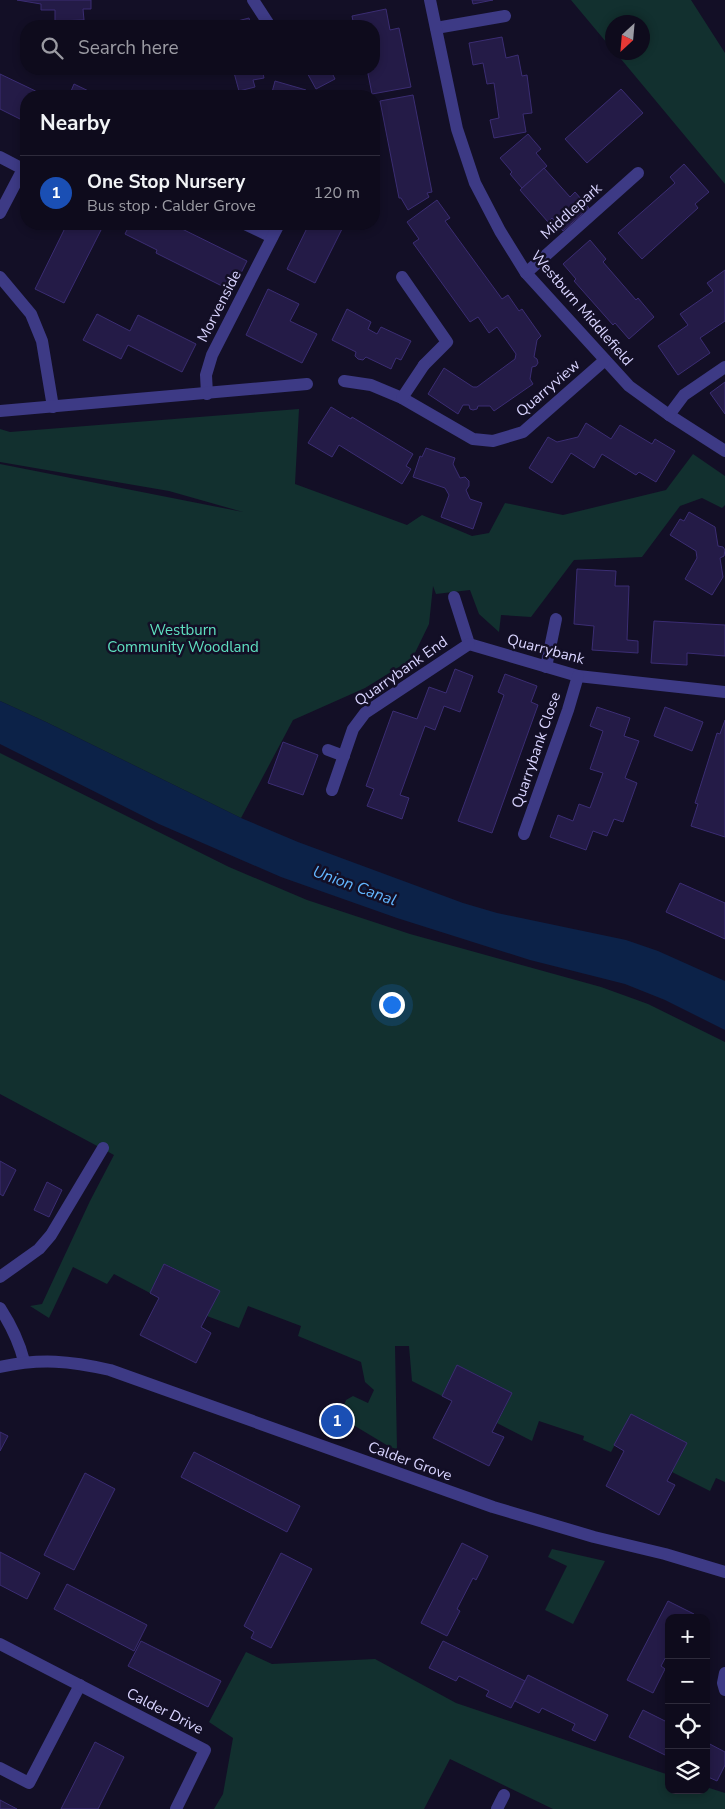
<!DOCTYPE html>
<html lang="en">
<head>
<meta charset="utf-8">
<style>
	body { margin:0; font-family:"Nunito Sans",sans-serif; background:#1c1929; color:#f1f3f6 }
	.controls { position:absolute; right:15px; bottom:15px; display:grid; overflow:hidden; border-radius:10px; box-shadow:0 2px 8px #0003 }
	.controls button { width:45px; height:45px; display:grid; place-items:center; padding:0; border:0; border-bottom:1px solid #2e2b3b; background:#0e0b1c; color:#f1f3f6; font:25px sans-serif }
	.compass { position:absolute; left:605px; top:15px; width:45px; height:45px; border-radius:50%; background:#0e0b1c; box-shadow:0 2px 8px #0003; rotate:206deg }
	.you { position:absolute; left:391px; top:1004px; width:18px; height:18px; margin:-12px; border:4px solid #fff; border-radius:50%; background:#1a73e8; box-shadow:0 0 0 8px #1a73e833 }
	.badge { display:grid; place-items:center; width:32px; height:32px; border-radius:50%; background:#00e5ff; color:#fff; font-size:16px; font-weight:700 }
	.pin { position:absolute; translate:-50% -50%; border:2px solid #fff; box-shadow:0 1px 5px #0006 }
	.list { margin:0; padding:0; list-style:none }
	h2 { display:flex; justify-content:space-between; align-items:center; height:65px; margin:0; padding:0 20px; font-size:21px }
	h2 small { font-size:16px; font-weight:400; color:#9b9ba3 }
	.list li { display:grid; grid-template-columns:32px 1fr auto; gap:15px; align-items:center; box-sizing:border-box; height:75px; padding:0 20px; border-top:1px solid #2e2b3b }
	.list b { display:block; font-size:19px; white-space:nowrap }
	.list p { margin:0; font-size:16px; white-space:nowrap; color:#9b9ba3 }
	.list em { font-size:16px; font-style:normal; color:#9b9ba3 }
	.icon { flex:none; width:28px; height:28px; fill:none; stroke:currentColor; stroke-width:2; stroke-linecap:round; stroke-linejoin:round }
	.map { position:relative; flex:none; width:725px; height:1809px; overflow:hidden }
	.search { position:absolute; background:#0e0b1c; box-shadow:0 2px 8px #0003; left:20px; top:20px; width:360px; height:55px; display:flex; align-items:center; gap:12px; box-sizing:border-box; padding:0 18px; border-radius:20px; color:#9b9ba3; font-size:19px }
	.panel { position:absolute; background:#0e0b1c; box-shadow:0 2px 8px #0003; left:20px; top:90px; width:360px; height:140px; border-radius:20px }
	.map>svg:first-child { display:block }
	.green { fill:#12302f }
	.water { fill:#0c2248 }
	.building { fill:#241b47; stroke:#3b2d73 }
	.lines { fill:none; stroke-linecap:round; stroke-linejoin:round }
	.lane { stroke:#3d3a85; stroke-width:12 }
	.street { stroke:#3d3a85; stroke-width:12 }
	.labels { text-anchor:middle; stroke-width:5; stroke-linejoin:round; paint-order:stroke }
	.street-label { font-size:15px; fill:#d9d4ff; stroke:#130f26 }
	.park-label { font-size:15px; fill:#5fe0c0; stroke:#130f26 }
	.water-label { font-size:16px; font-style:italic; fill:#62b6ff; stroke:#130f26 }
</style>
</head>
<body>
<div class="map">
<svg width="725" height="1809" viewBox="0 0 725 1809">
	<rect width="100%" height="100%" fill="#130f26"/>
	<g class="green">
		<path d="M571 0H691L725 53V184L616 53 642 52V22H612V49Z"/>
		<path d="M299 409 295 484 407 525 422 515 472 536 489 533 505 503 563 515 666 490 693 454 725 476V505L722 508 702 498 680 506 642 557 574 560 531 617 501 615 499 632 479 614 470 590 436 594 433 586 429 624 412 659 365 688 293 720 241 818 46 722 0 701V464L243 512 169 491 0 462V429L10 432Z"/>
		<path d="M0 753 229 867 307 900 410 934 601 987 648 1004 725 1042V1482L716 1478 710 1491 672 1472 687 1443 631 1414 611 1452 583 1440 584 1436 539 1421 532 1441 497 1423 512 1393 457 1365 442 1396 412 1381 409 1346H395L397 1449 390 1447 340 1417 346 1400 353 1396 368 1403 374 1390 365 1382 361 1362 298 1336 301 1326 248 1306 239 1328 207 1316 219 1291 165 1264 150 1293 114 1274 107 1284 73 1267 49 1318 30 1306 42 1304 90 1201 114 1155 0 1094Z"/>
		<path d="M552 1549 605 1561 573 1624 545 1610 567 1566 548 1557Z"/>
		<path d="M246 1652 272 1664 375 1659 456 1703 669 1775V1790H706V1787L725 1793V1809H553L450 1759 424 1809H214L223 1794 233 1738 209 1722Z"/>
	</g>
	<path class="water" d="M0 701 46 722 241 818 298 842 463 903 497 913 626 940 658 951 725 981V1030L665 1000 625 984 530 960 397 918 281 877 159 824 0 744Z"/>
	<g class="building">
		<path d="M17 0H91V9H83L84 20 55 21V10H41V4Z"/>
		<path d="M472 0H493L473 4Z"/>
		<path d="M386 9 390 30 399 28 411 87 372 94 367 69H374V26H354L352 16Z"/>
		<path d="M249 18 251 26H222V25Z"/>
		<path d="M502 37 506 58 518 55 522 76 527 75 532 113 523 114 526 132 494 138 490 120 499 118 494 83 487 84 483 63 473 65 469 43Z"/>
		<path d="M233 69H262L264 78 253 80 255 87 239 91Z"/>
		<path d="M305 69H330L335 79 316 89Z"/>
		<path d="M0 74 46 96H26V122L0 109Z"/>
		<path d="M275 81 306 90 304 96H271Z"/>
		<path d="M74 84 99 96H69Z"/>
		<path d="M621 89 643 113 587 163 565 139Z"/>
		<path d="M413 95 432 192 427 193 429 197 408 210 401 198H399L380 101Z"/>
		<path d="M528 134 541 149 536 153 547 166 522 188 510 174 512 172 500 158Z"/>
		<path d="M684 164 709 192 695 204 698 208 642 259 618 233 675 183 670 177Z"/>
		<path d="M544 168 570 197 575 192 589 208 563 231 552 218 548 222 520 190Z"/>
		<path d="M437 200 450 218 445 221 502 299 508 295 519 311 522 309 541 336 537 340 534 357 537 359 538 363 536 366 532 367 530 379 533 384 494 411 490 406H478L477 409 473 410 470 409 469 405H463L458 414 428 394 444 368 473 387H477L515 359 516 354 497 327 489 333 478 317 470 322 413 243 419 239 407 222Z"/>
		<path d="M67 224H89L101 230 64 303 35 289Z"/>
		<path d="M130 224H166L169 225 172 224 247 261 232 291 156 253 157 250 125 234Z"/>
		<path d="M309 224H340L338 227 342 229 315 283 287 269Z"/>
		<path d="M590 240 606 259 603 262 636 300 638 298 654 317 629 339 615 323 613 325 574 281 576 279 563 264Z"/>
		<path d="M725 270V321L700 338 710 353 678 375 658 346 688 325 680 314 713 291 707 283Z"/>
		<path d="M268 289 299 304 290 321 317 334 302 363 246 335Z"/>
		<path d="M347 309 371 322 368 329 377 334 381 327 411 341 401 360 396 358 391 369 366 357 363 360 358 359 355 356 356 352 332 340Z"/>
		<path d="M97 314 130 331 138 315 196 344 182 372 128 345 121 359 83 340Z"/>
		<path d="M725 382V414L710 393Z"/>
		<path d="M331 407 351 419 352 417 413 454 406 466 411 469 402 484 339 445 332 457 308 443Z"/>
		<path d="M586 423 611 439 620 425 652 444 655 439 675 451 656 482 639 472 636 475 602 454 594 468 571 453 552 483 529 468 548 437 557 442 578 437Z"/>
		<path d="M426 448 455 458 453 464 460 478 465 477 469 481V486L466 490 470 499 482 503 473 529 441 517 449 495 445 488 413 477 420 456 422 457Z"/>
		<path d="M689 512 715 527 718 546 723 547 725 550 724 556 720 558 723 577 712 595 685 579 697 558 696 551 670 535 680 519 684 521Z"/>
		<path d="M577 569 616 571 615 586H629L627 640 638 641V653L592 650 594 626 574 624Z"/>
		<path d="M654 621 725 625V656L687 653V665L651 663Z"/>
		<path d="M455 669 473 676 460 712 444 706 435 730 425 726 400 795 409 798 402 819 367 806 374 789 366 786 393 711 417 719 429 687 446 693Z"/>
		<path d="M505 674 537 686 531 702 538 705 492 833 458 821 504 695 498 692Z"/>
		<path d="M597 707 630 718 624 736 639 741 625 778 637 783 623 822 614 819 607 836 593 831 586 850 550 837 558 815 573 821 579 804 590 808 603 773 590 769 603 731 590 726Z"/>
		<path d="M665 707 703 722 692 751 654 736Z"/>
		<path d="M725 720V837L691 826 698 804 695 803 717 733 720 734Z"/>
		<path d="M283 742 318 755 303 795 268 783Z"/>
		<path d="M680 883 725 903V939L666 912Z"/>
		<path d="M0 1161 16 1170 3 1196 0 1194Z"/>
		<path d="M47 1182 62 1190 49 1217 34 1210Z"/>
		<path d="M164 1264 220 1291 201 1327 211 1333 196 1363 140 1335 159 1298 150 1293Z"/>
		<path d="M457 1365 512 1393 492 1432 504 1437 489 1466 433 1438 452 1401 442 1396Z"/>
		<path d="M631 1414 687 1443 667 1481 675 1485 659 1515 606 1486 624 1451 614 1445Z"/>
		<path d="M0 1432 8 1436 0 1451Z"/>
		<path d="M194 1452 300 1506 287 1532 181 1477Z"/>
		<path d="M85 1473 115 1489 74 1570 44 1555Z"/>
		<path d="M462 1543 488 1556 476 1580 473 1578 457 1609 460 1611 447 1636 421 1623Z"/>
		<path d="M0 1552 40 1573 27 1599 0 1585Z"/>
		<path d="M281 1553 312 1569 271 1648 251 1638 254 1632 244 1626Z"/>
		<path d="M67 1584 147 1625 134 1651 54 1609Z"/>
		<path d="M668 1601 694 1614 692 1618H669V1651L661 1666 665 1669 653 1693 627 1680Z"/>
		<path d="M141 1641 221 1681 208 1707 128 1666Z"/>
		<path d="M443 1641 525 1681 511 1708 486 1696 489 1691 459 1676 456 1681 429 1668Z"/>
		<path d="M528 1675 608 1715 595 1741 572 1730 575 1724 542 1708 539 1713 515 1701Z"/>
		<path d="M643 1710 669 1723V1757L629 1737Z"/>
		<path d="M95 1742 124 1757 98 1809H61Z"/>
		<path d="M706 1742 725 1752V1765L717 1781 706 1776Z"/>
		<path d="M0 1800 17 1809H0Z"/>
	</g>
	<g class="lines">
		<g class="lane">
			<path d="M436 28 505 16"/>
			<path d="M402 277 447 342 424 365"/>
			<path d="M546 667 556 619"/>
			<path d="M0 1277 39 1249 51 1235 103 1148"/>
			<path d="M725 1673 723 1683 725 1690"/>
			<path d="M0 1768 29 1783 80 1685"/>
			<path d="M497 1809 504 1795"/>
		</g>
		<g class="street">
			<path d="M253 0 270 26"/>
			<path d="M430 0 457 129 475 183 500 231 526 273 629 386 669 415 725 451"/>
			<path d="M0 157 23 169 0 213"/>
			<path d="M245 224 272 237"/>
			<path d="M526 273 638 173"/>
			<path d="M0 277 31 314 42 341 53 407"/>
			<path d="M344 381 371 385 402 398 473 439 493 441 523 432 605 360"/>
			<path d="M207 394 206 375 212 355 279 224"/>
			<path d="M402 398 424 365"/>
			<path d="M0 411 307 384"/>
			<path d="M669 415 684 395 725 367"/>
			<path d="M454 597 469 644"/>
			<path d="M469 644 578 676 725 692"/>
			<path d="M328 750 344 756"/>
			<path d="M332 790 353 729 365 713 469 644"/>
			<path d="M524 834 568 710 578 676"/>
			<path d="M0 1308C11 1325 19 1341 24 1361"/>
			<path d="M0 1367C41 1358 70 1361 110 1370L493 1507 594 1537 665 1554 725 1572"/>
			<path d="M0 1644 205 1750 176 1809"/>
		</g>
	</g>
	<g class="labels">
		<g class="street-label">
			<text transform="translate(571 211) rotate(-42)" y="5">Middlepark</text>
			<text transform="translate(219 306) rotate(-63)" y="5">Morvenside</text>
			<text transform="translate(582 308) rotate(49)" y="5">Westburn Middlefield</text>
			<text transform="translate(548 388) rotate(-41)" y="5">Quarryview</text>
			<text transform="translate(546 649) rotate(15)" y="5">Quarrybank</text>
			<text transform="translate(401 671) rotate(-35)" y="5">Quarrybank End</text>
			<text transform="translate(536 750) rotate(-71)" y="5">Quarrybank Close</text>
			<text transform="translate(410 1461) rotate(20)" y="5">Calder Grove</text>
			<text transform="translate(165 1711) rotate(27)" y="5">Calder Drive</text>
		</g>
		<g class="park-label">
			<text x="183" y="635">Westburn<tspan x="183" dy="17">Community Woodland</tspan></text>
		</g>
		<g class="water-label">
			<text transform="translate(355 885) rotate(20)" y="6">Union Canal</text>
		</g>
	</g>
</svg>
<div class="controls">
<button>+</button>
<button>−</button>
<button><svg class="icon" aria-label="locate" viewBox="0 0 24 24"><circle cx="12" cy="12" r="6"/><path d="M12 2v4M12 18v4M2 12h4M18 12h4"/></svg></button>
<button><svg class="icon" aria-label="layers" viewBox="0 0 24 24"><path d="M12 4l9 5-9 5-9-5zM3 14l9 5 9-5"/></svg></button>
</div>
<svg class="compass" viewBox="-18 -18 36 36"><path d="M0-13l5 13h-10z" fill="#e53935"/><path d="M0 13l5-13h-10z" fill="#9b9ba3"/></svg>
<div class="you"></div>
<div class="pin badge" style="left:337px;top:1421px;background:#1a4fb4">1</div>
<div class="search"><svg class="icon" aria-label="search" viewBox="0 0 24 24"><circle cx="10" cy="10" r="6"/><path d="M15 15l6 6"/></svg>Search here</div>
<section class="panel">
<h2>Nearby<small></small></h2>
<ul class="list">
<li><span class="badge" style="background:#1a4fb4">1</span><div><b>One Stop Nursery</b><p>Bus stop · Calder Grove</p></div><em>120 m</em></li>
</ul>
</section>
</div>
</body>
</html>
